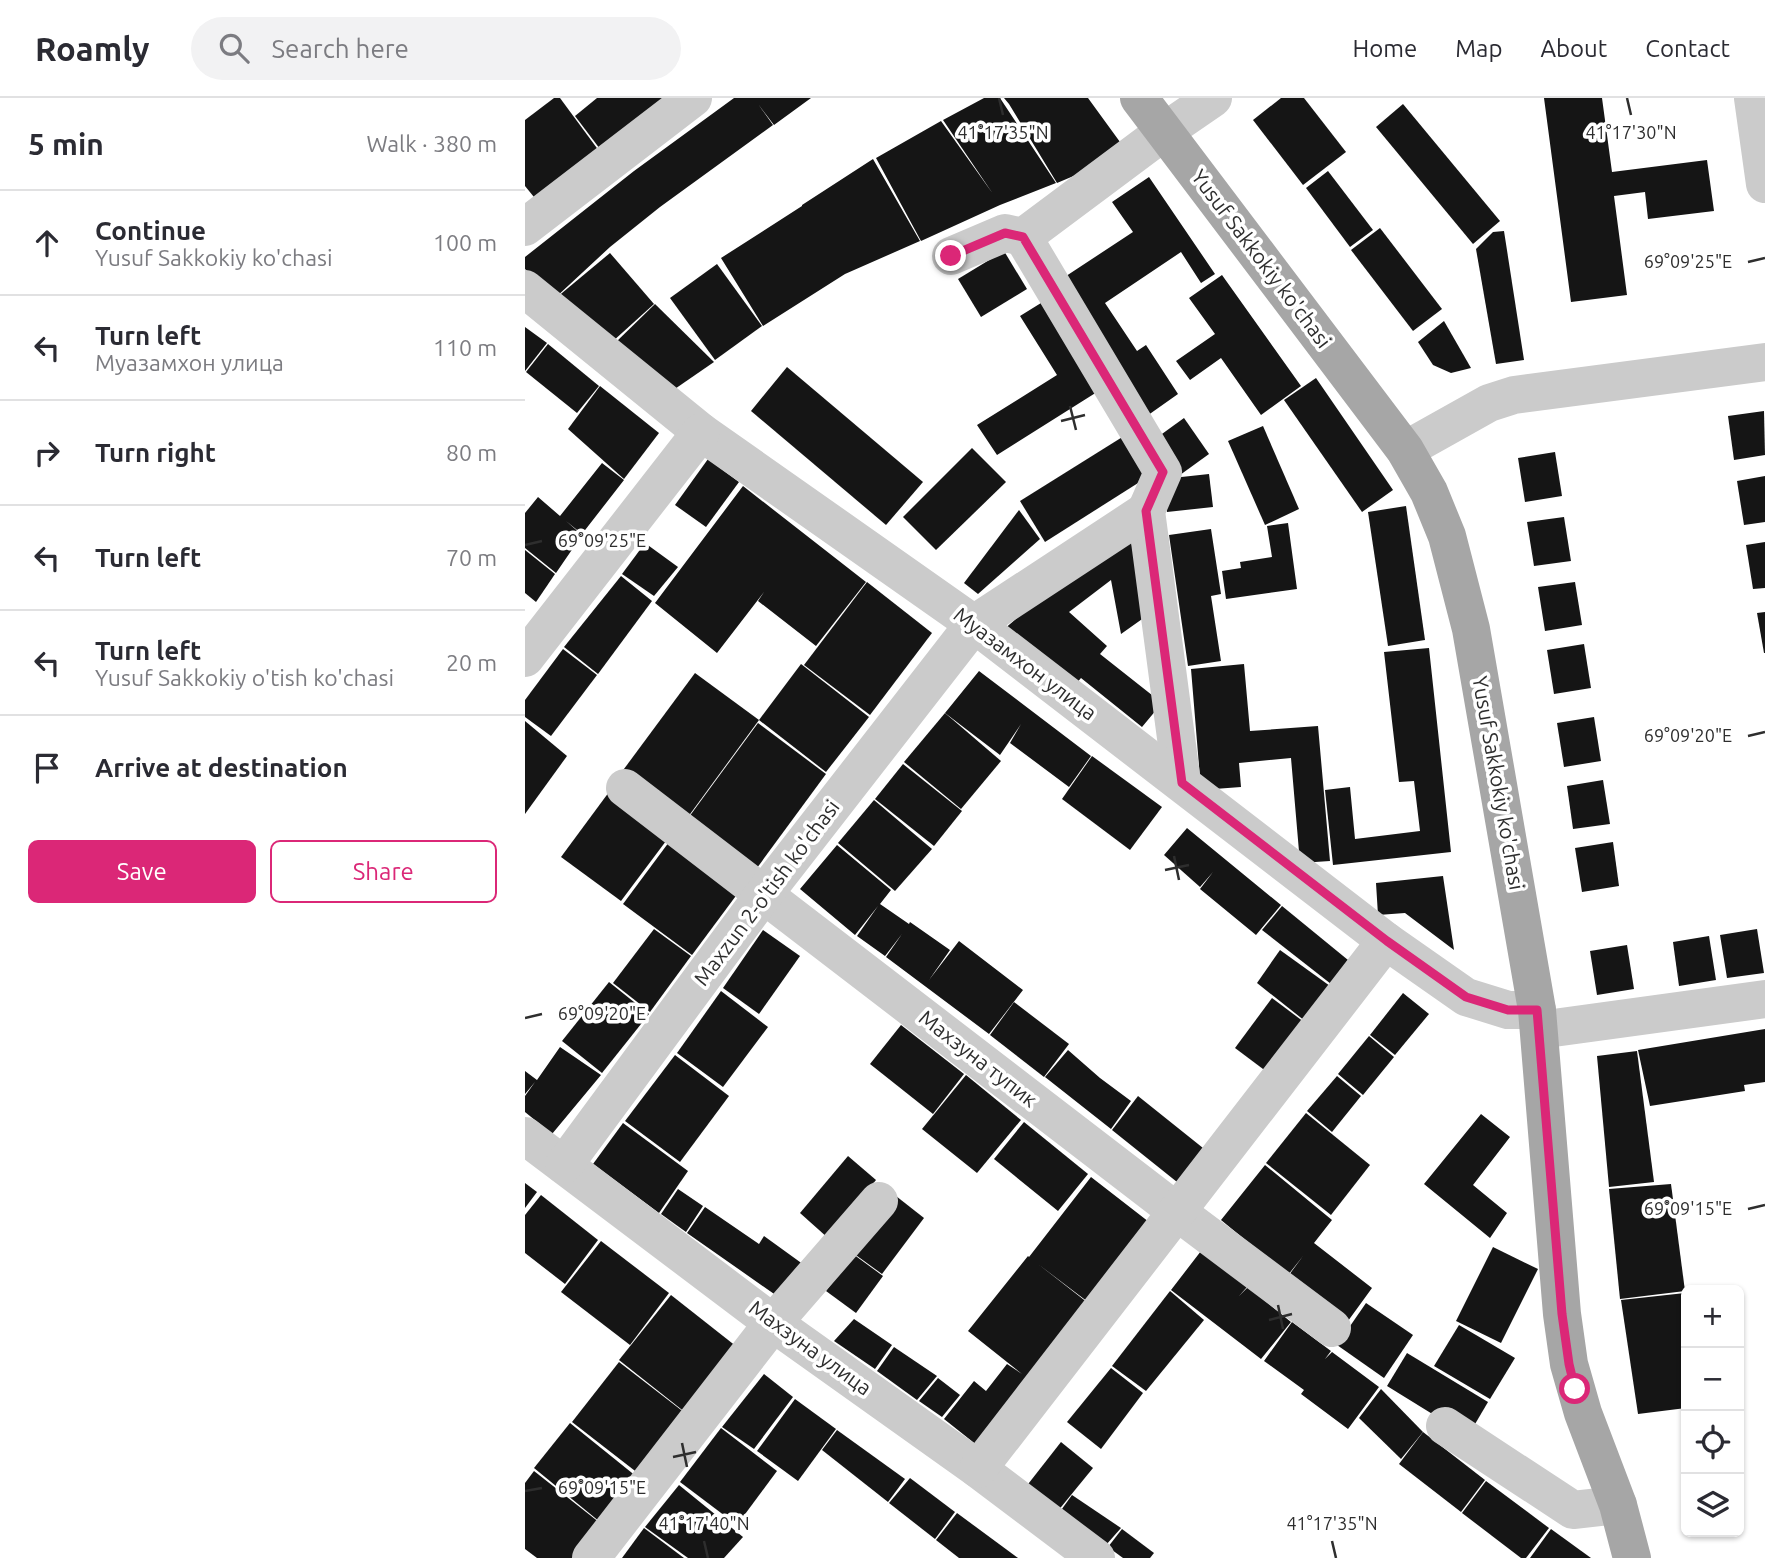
<!DOCTYPE html>
<html lang="en">
<head>
<meta charset="utf-8">
<style>
	body { margin:0; font-family:Ubuntu,sans-serif; background:#f2f2f3; color:#2b2b33 }
	.controls { position:absolute; right:21px; bottom:21px; display:grid; overflow:hidden; border-radius:10px; box-shadow:0 2px 5px #0004 }
	.controls button { width:63px; height:63px; display:grid; place-items:center; padding:0; border:0; border-bottom:2px solid #e1e1e2; background:#fff; color:#2b2b33; font:35px sans-serif }
	.stop { position:absolute; width:21px; height:21px; margin:-16px; border:5px solid #db2777; border-radius:50%; background:#fff }
	.stop.end { background:#db2777; border-color:#fff; box-shadow:0 2px 7px #0008 }
	.list { margin:0; padding:0; list-style:none }
	h2 { display:flex; justify-content:space-between; align-items:center; height:91px; margin:0; padding:0 28px; font-size:30px }
	h2 small { font-size:23px; font-weight:400; color:#7c7c81 }
	.list li { display:grid; grid-template-columns:46px 1fr auto; gap:21px; align-items:center; box-sizing:border-box; height:105px; padding:0 28px; border-top:2px solid #e1e1e2 }
	.list b { display:block; font-size:26px; white-space:nowrap }
	.list p { margin:0; font-size:23px; white-space:nowrap; color:#7c7c81 }
	.list em { font-size:23px; font-style:normal; color:#7c7c81 }
	.actions { display:flex; gap:14px; padding:21px 28px }
	.actions a { flex:1; padding:16px 0; border:2px solid #db2777; border-radius:10px; text-align:center; font-size:24px; color:#db2777 }
	.actions .main { background:#db2777; color:#fff }
	.icon { flex:none; width:38px; height:38px; fill:none; stroke:currentColor; stroke-width:2; stroke-linecap:round; stroke-linejoin:round }
	.map { position:relative; flex:none; width:1240px; height:1460px; overflow:hidden }
	header { display:flex; align-items:center; gap:42px; box-sizing:border-box; height:98px; padding:0 35px; background:#fff; border-bottom:2px solid #e1e1e2 }
	header strong { font-size:33px }
	nav { display:flex; gap:38px; margin-inline-start:auto; font-size:24px }
	.search { width:490px; height:63px; background:#f2f2f3; display:flex; align-items:center; gap:18px; box-sizing:border-box; padding:0 24px; border-radius:38px; color:#7c7c81; font-size:26px }
	main { display:flex }
	aside { flex:1; background:#fff }
	.map>svg:first-child { display:block }
	.building { fill:#151515 }
	.lines { fill:none; stroke-linecap:round; stroke-linejoin:round }
	.minor { stroke:#cbcbcb; stroke-width:38 }
	.major { stroke:#a6a6a6; stroke-width:38 }
	.route { stroke:#db2777; stroke-width:9 }
	.ticks { fill:none; stroke:#2e2e2e; stroke-width:2.5 }
	.labels { text-anchor:middle; stroke-width:7; stroke-linejoin:round; paint-order:stroke }
	.street-label { font-size:21px; fill:#2e2e2e; stroke:#fff }
	.ticks-label { font-size:18px; text-anchor:middle; fill:#2e2e2e; stroke:#fff; stroke-width:7; stroke-linejoin:round; paint-order:stroke }
</style>
</head>
<body>
<header>
<strong>Roamly</strong>
<div class="search"><svg class="icon" aria-label="search" viewBox="0 0 24 24"><circle cx="10" cy="10" r="6"/><path d="M15 15l6 6"/></svg>Search here</div>
<nav><a>Home</a><a>Map</a><a>About</a><a>Contact</a></nav>
</header>
<main>
<aside>
<h2>5 min<small>Walk · 380 m</small></h2>
<ul class="list">
<li><svg class="icon" aria-label="ahead" viewBox="0 0 24 24"><path d="M12 20V5M6 11l6-6 6 6"/></svg><div><b>Continue</b><p>Yusuf Sakkokiy ko'chasi</p></div><em>100 m</em></li>
<li><svg class="icon" aria-label="left" viewBox="0 0 24 24"><path d="M17 20v-9H6M10 6l-5 5 5 5"/></svg><div><b>Turn left</b><p>Муазамхон улица</p></div><em>110 m</em></li>
<li><svg class="icon" aria-label="right" viewBox="0 0 24 24"><path d="M7 20v-9h11M14 6l5 5-5 5"/></svg><div><b>Turn right</b></div><em>80 m</em></li>
<li><svg class="icon" aria-label="left" viewBox="0 0 24 24"><path d="M17 20v-9H6M10 6l-5 5 5 5"/></svg><div><b>Turn left</b></div><em>70 m</em></li>
<li><svg class="icon" aria-label="left" viewBox="0 0 24 24"><path d="M17 20v-9H6M10 6l-5 5 5 5"/></svg><div><b>Turn left</b><p>Yusuf Sakkokiy o'tish ko'chasi</p></div><em>20 m</em></li>
<li><svg class="icon" aria-label="arrive" viewBox="0 0 24 24"><path d="M6 21V4h12l-3 4 3 4H6"/></svg><div><b>Arrive at destination</b></div></li>
</ul>
<div class="actions"><a class="main">Save</a><a>Share</a></div>
</aside>
<div class="map">
<svg width="1240" height="1460" viewBox="0 0 1240 1460">
	<rect width="100%" height="100%" fill="#fff"/>
	<g class="building">
		<path d="M29 0H35L77 57 13 104 0 88V22Z"/>
		<path d="M72 0H151L78 55 50 18Z"/>
		<path d="M209 0H286L249 27 233 6 248 27 135 109 85 149 30 200 0 171V159L109 73Z"/>
		<path d="M459 0H475L531 85 475 107 396 143 351 60 416 23 468 96 418 22Z"/>
		<path d="M479 0H563L603 55 532 85 484 6Z"/>
		<path d="M756 0H779L821 54 778 87 728 22Z"/>
		<path d="M1019 0H1077L1087 74 1182 62 1189 113 1123 121 1120 94 1089 98 1102 197 1046 204Z"/>
		<path d="M878 6 975 123 948 146 851 29Z"/>
		<path d="M348 61 395 143 320 176 238 228 196 160 277 108V107Z"/>
		<path d="M803 73 848 132 825 149 781 90Z"/>
		<path d="M624 79 690 176 676 185 656 154 580 205 612 253 621 247 653 296 619 320 529 186 608 134 587 104Z"/>
		<path d="M855 130 917 211 888 233 826 152Z"/>
		<path d="M979 133 999 262 971 266 951 151 968 134Z"/>
		<path d="M479 153 502 191 456 219 433 181Z"/>
		<path d="M85 155 129 206 87 244 31 200Z"/>
		<path d="M192 166 237 228 190 262 145 200Z"/>
		<path d="M697 177 776 288 736 317 696 260 665 282 651 263 690 236 664 200Z"/>
		<path d="M516 205 572 294 472 357 452 327 532 277 495 218Z"/>
		<path d="M130 206 189 264 144 295 89 246Z"/>
		<path d="M919 223 946 270 926 275 908 267 893 244Z"/>
		<path d="M0 229 22 245 0 273Z"/>
		<path d="M23 246 74 288 52 315 1 274Z"/>
		<path d="M262 269 398 384 361 427 226 313Z"/>
		<path d="M791 280 868 392 837 414 759 302Z"/>
		<path d="M75 288 134 335 99 381 43 331Z"/>
		<path d="M1239 313 1240 357 1209 362 1203 318Z"/>
		<path d="M659 320 684 356 655 377 630 341Z"/>
		<path d="M738 328 774 411 740 427 703 343Z"/>
		<path d="M607 333 632 373 520 444 495 403Z"/>
		<path d="M447 350 481 384 411 452 378 419Z"/>
		<path d="M1030 354 1037 398 1000 404 993 360Z"/>
		<path d="M183 361 214 384 181 429 150 407Z"/>
		<path d="M77 365 99 382 57 436 41 423 57 437 31 475 0 450V415L13 399 35 418Z"/>
		<path d="M684 376 688 409 642 414 638 381Z"/>
		<path d="M1240 378V424L1219 427 1212 383Z"/>
		<path d="M218 388 341 484 291 548 233 503 239 494 192 555 130 505Z"/>
		<path d="M881 408 900 542 863 548 843 414Z"/>
		<path d="M494 412 515 441 453 496 439 485Z"/>
		<path d="M1039 419 1046 463 1009 468 1002 424Z"/>
		<path d="M763 425 772 491 701 501 697 473 716 470 715 464 747 459 742 428Z"/>
		<path d="M686 431 696 496 686 498 696 563 663 568 644 437Z"/>
		<path d="M605 437 620 519 596 536 586 482 544 514 582 548 575 556 637 605 617 629 556 580 550 587 478 532 523 494Z"/>
		<path d="M1240 444V490L1228 491 1221 447Z"/>
		<path d="M120 445 153 469 129 498 97 476Z"/>
		<path d="M0 452 30 476 11 504 0 495Z"/>
		<path d="M96 478 127 503 73 576 39 549Z"/>
		<path d="M342 484 407 535 345 617 279 567Z"/>
		<path d="M1050 484 1057 527 1020 533 1013 489Z"/>
		<path d="M1240 514V555H1239L1232 515Z"/>
		<path d="M1059 546 1066 590 1029 596 1022 552Z"/>
		<path d="M904 550 926 754 808 767 800 692 825 689 830 741 895 733 889 683 874 684 859 554Z"/>
		<path d="M38 551 72 577 26 638 0 619V602Z"/>
		<path d="M276 566 344 619 301 674 234 622Z"/>
		<path d="M719 566 725 633 793 628 805 763 775 765 766 660 714 665 716 689 676 692 666 571Z"/>
		<path d="M454 573 566 658 544 689 485 645 496 626 475 657 420 615Z"/>
		<path d="M170 575 234 622 160 723 96 675Z"/>
		<path d="M420 615 476 663 436 711 379 664Z"/>
		<path d="M1069 619 1076 663 1039 669 1032 625Z"/>
		<path d="M0 623 42 658 0 716Z"/>
		<path d="M233 625 301 676 229 774 161 723Z"/>
		<path d="M567 658 637 709 605 752 537 701Z"/>
		<path d="M378 666 437 713 409 748 350 701Z"/>
		<path d="M1078 682 1085 726 1048 731 1042 688Z"/>
		<path d="M84 694 144 739 96 803 36 759Z"/>
		<path d="M349 702 407 751 370 793 313 745Z"/>
		<path d="M662 730 756 807 731 837 675 791 688 774 675 789 639 757Z"/>
		<path d="M147 740 216 791 167 857 98 806Z"/>
		<path d="M1088 744 1094 788 1057 794 1050 750Z"/>
		<path d="M312 747 366 792 355 806 384 826 385 824 425 852 404 882 434 843 498 892 464 936 361 859 377 836 360 858 332 838 353 808 330 837 275 791Z"/>
		<path d="M918 778 929 852 880 815 853 817 851 785Z"/>
		<path d="M757 808 823 862 806 886 737 832Z"/>
		<path d="M129 831 166 858 125 914 88 885Z"/>
		<path d="M1232 831 1239 875 1202 880 1195 837Z"/>
		<path d="M238 832 275 858 234 916 198 890Z"/>
		<path d="M1184 838 1191 882 1154 888 1148 844Z"/>
		<path d="M1102 847 1109 891 1072 897 1065 853Z"/>
		<path d="M755 852 805 888 780 923 732 885Z"/>
		<path d="M84 884 124 916 77 975 37 943Z"/>
		<path d="M196 893 243 929 198 989 152 955Z"/>
		<path d="M878 895 904 916 870 957 845 937Z"/>
		<path d="M747 900 779 924 742 974 710 950Z"/>
		<path d="M489 904 544 946 519 979 465 937Z"/>
		<path d="M376 927 439 976 408 1016 345 966Z"/>
		<path d="M1240 931V984L1219 987 1220 993 1125 1008 1113 952Z"/>
		<path d="M844 938 869 959 838 997 813 976Z"/>
		<path d="M35 949 76 977 27 1036 0 1014V998L10 984 0 996V973L12 982Z"/>
		<path d="M543 952 575 980 606 1003 586 1031 520 979Z"/>
		<path d="M1112 953 1129 1084 1084 1089 1072 958Z"/>
		<path d="M150 957 204 998 155 1064 100 1023Z"/>
		<path d="M441 977 496 1022 452 1075 397 1031Z"/>
		<path d="M812 978 836 998 807 1034 782 1013Z"/>
		<path d="M613 998 678 1050 652 1084 587 1032Z"/>
		<path d="M781 1015 845 1067 806 1117 741 1065Z"/>
		<path d="M956 1016 985 1039 948 1087 982 1115 965 1140 899 1086Z"/>
		<path d="M499 1024 563 1076 533 1113 469 1061Z"/>
		<path d="M98 1025 163 1073 134 1115 68 1066Z"/>
		<path d="M323 1058 351 1082 303 1140 275 1115Z"/>
		<path d="M740 1067 807 1122 789 1145 847 1190 823 1223 764 1177 778 1158 763 1177 696 1122Z"/>
		<path d="M566 1079 624 1124 563 1204 513 1166 563 1205 453 1348 419 1321 449 1283 461 1293 482 1266 497 1276 443 1233 503 1158 504 1159Z"/>
		<path d="M0 1085 12 1094 0 1110Z"/>
		<path d="M1146 1086 1160 1193 1095 1201 1084 1091Z"/>
		<path d="M153 1091 178 1108 161 1134 136 1116Z"/>
		<path d="M16 1097 73 1142 40 1186 0 1155V1117Z"/>
		<path d="M371 1098 399 1120 357 1176 328 1155Z"/>
		<path d="M180 1109 234 1146 239 1138 286 1172 262 1205 162 1135Z"/>
		<path d="M76 1143 144 1195 105 1247 36 1194Z"/>
		<path d="M968 1149 1013 1171 976 1245 931 1223Z"/>
		<path d="M676 1153 722 1189 714 1198 723 1189 766 1224 736 1261 646 1192Z"/>
		<path d="M328 1156 358 1178 331 1215 301 1193Z"/>
		<path d="M645 1193 679 1222 621 1293 587 1268Z"/>
		<path d="M1160 1195 1161 1310 1113 1316 1096 1202Z"/>
		<path d="M146 1197 212 1249 161 1315 94 1262Z"/>
		<path d="M841 1205 888 1237 859 1280 812 1247Z"/>
		<path d="M329 1221 367 1247 350 1271 309 1243Z"/>
		<path d="M767 1224 806 1253 800 1261 807 1254 854 1289 823 1331 776 1296 779 1292 739 1263Z"/>
		<path d="M934 1227 990 1260 965 1301 909 1268Z"/>
		<path d="M369 1249 412 1278 392 1302 352 1273Z"/>
		<path d="M882 1255 963 1304 943 1338 862 1288Z"/>
		<path d="M94 1264 160 1315 114 1376 47 1324Z"/>
		<path d="M586 1270 618 1295 576 1351 542 1324Z"/>
		<path d="M239 1276 268 1299 229 1351 197 1329Z"/>
		<path d="M413 1280 435 1297 417 1319 394 1303Z"/>
		<path d="M856 1291 898 1334 876 1361 834 1320Z"/>
		<path d="M270 1301 311 1331 273 1383 232 1353Z"/>
		<path d="M45 1325 112 1379 75 1424 9 1370Z"/>
		<path d="M196 1330 252 1373 212 1427 155 1384Z"/>
		<path d="M312 1332 380 1381 363 1404 297 1352Z"/>
		<path d="M898 1334 960 1382 936 1414 874 1366Z"/>
		<path d="M536 1344 568 1370 532 1414 500 1390Z"/>
		<path d="M9 1373 75 1425 47 1460H12L0 1451V1385Z"/>
		<path d="M385 1380 430 1414 410 1441 364 1405Z"/>
		<path d="M961 1383 1024 1430 1001 1460H996L937 1415Z"/>
		<path d="M154 1387 218 1439 199 1460H163L120 1429Z"/>
		<path d="M547 1397 596 1430 581 1447 534 1415Z"/>
		<path d="M432 1415 493 1460H434L411 1442Z"/>
		<path d="M119 1430 159 1460H97Z"/>
		<path d="M597 1431 629 1455 625 1460H598L583 1449Z"/>
		<path d="M1026 1431 1066 1460H1005Z"/>
	</g>
	<g class="lines">
		<g class="minor">
			<path d="M1228 0 1240 86"/>
			<path d="M0 129 168 0"/>
			<path d="M498 139 638 374 621 413 657 685"/>
			<path d="M426 158 480 135 498 139 640 33 688 0"/>
			<path d="M0 191 176 334 449 526 861 843 941 899 983 912H1012"/>
			<path d="M880 352 964 305 989 297 1240 264"/>
			<path d="M0 560 176 334"/>
			<path d="M100 690 651 1113 807 1230"/>
			<path d="M1014 932 1240 901"/>
			<path d="M0 1038 248 1225 453 1371 571 1460"/>
			<path d="M39 1067 239 796 449 526 621 413"/>
			<path d="M920 1328 1048 1412 1093 1407"/>
			<path d="M453 1371 861 843"/>
			<path d="M66 1460 248 1225 354 1103"/>
		</g>
		<path class="major" d="M614 0 880 352 904 394 922 438 946 531 1012 912 1037 1216 1044 1266 1058 1315 1093 1407 1107 1460"/>
	</g>
	<g class="lines">
		<path class="route" d="M426 158 480 135 498 139 638 374 621 413 657 685 862 843 941 899 983 912H1012L1037 1216 1044 1266 1050 1291"/>
	</g>
	<path class="ticks" d="M474 0 478 17M1102 0 1106 17M1223 164 1240 160M545 308 551 332M536 323 560 317M0 447 17 443M1223 638 1240 634M649 758 654 782M640 772 664 767M0 920 17 916M1223 1111 1240 1107M753 1207 758 1231M744 1222 767 1216M157 1345 162 1369M148 1359 171 1354M0 1393 17 1390M179 1443 183 1460M807 1443 811 1460"/>
	<g class="labels">
		<g class="street-label">
			<text transform="translate(736 161) rotate(53)" y="7">Yusuf Sakkokiy ko'chasi</text>
			<text transform="translate(500 566) rotate(37)" y="7">Муазамхон улица</text>
			<text transform="translate(973 685) rotate(80)" y="7">Yusuf Sakkokiy ko'chasi</text>
			<text transform="translate(242 795) rotate(-53)" y="7">Maxzun 2-o'tish ko'chasi</text>
			<text transform="translate(453 961) rotate(38)" y="7">Махзуна тупик</text>
			<text transform="translate(285 1250) rotate(36)" y="7">Махзуна улица</text>
		</g>
	</g>
	<g class="ticks-label">
		<text x="478" y="41">41°17'35"N</text>
		<text x="1106" y="41">41°17'30"N</text>
		<text x="1163" y="170">69°09'25"E</text>
		<text x="77" y="449">69°09'25"E</text>
		<text x="1163" y="644">69°09'20"E</text>
		<text x="77" y="922">69°09'20"E</text>
		<text x="1163" y="1117">69°09'15"E</text>
		<text x="77" y="1396">69°09'15"E</text>
		<text x="179" y="1432">41°17'40"N</text>
		<text x="807" y="1432">41°17'35"N</text>
	</g>
</svg>
<div class="controls">
<button>+</button>
<button>−</button>
<button><svg class="icon" aria-label="locate" viewBox="0 0 24 24"><circle cx="12" cy="12" r="6"/><path d="M12 2v4M12 18v4M2 12h4M18 12h4"/></svg></button>
<button><svg class="icon" aria-label="layers" viewBox="0 0 24 24"><path d="M12 4l9 5-9 5-9-5zM3 14l9 5 9-5"/></svg></button>
</div>
<div class="stop" style="left:1050px;top:1291px"></div>
<div class="stop end" style="left:426px;top:158px"></div>
</div>
</main>
</body>
</html>
